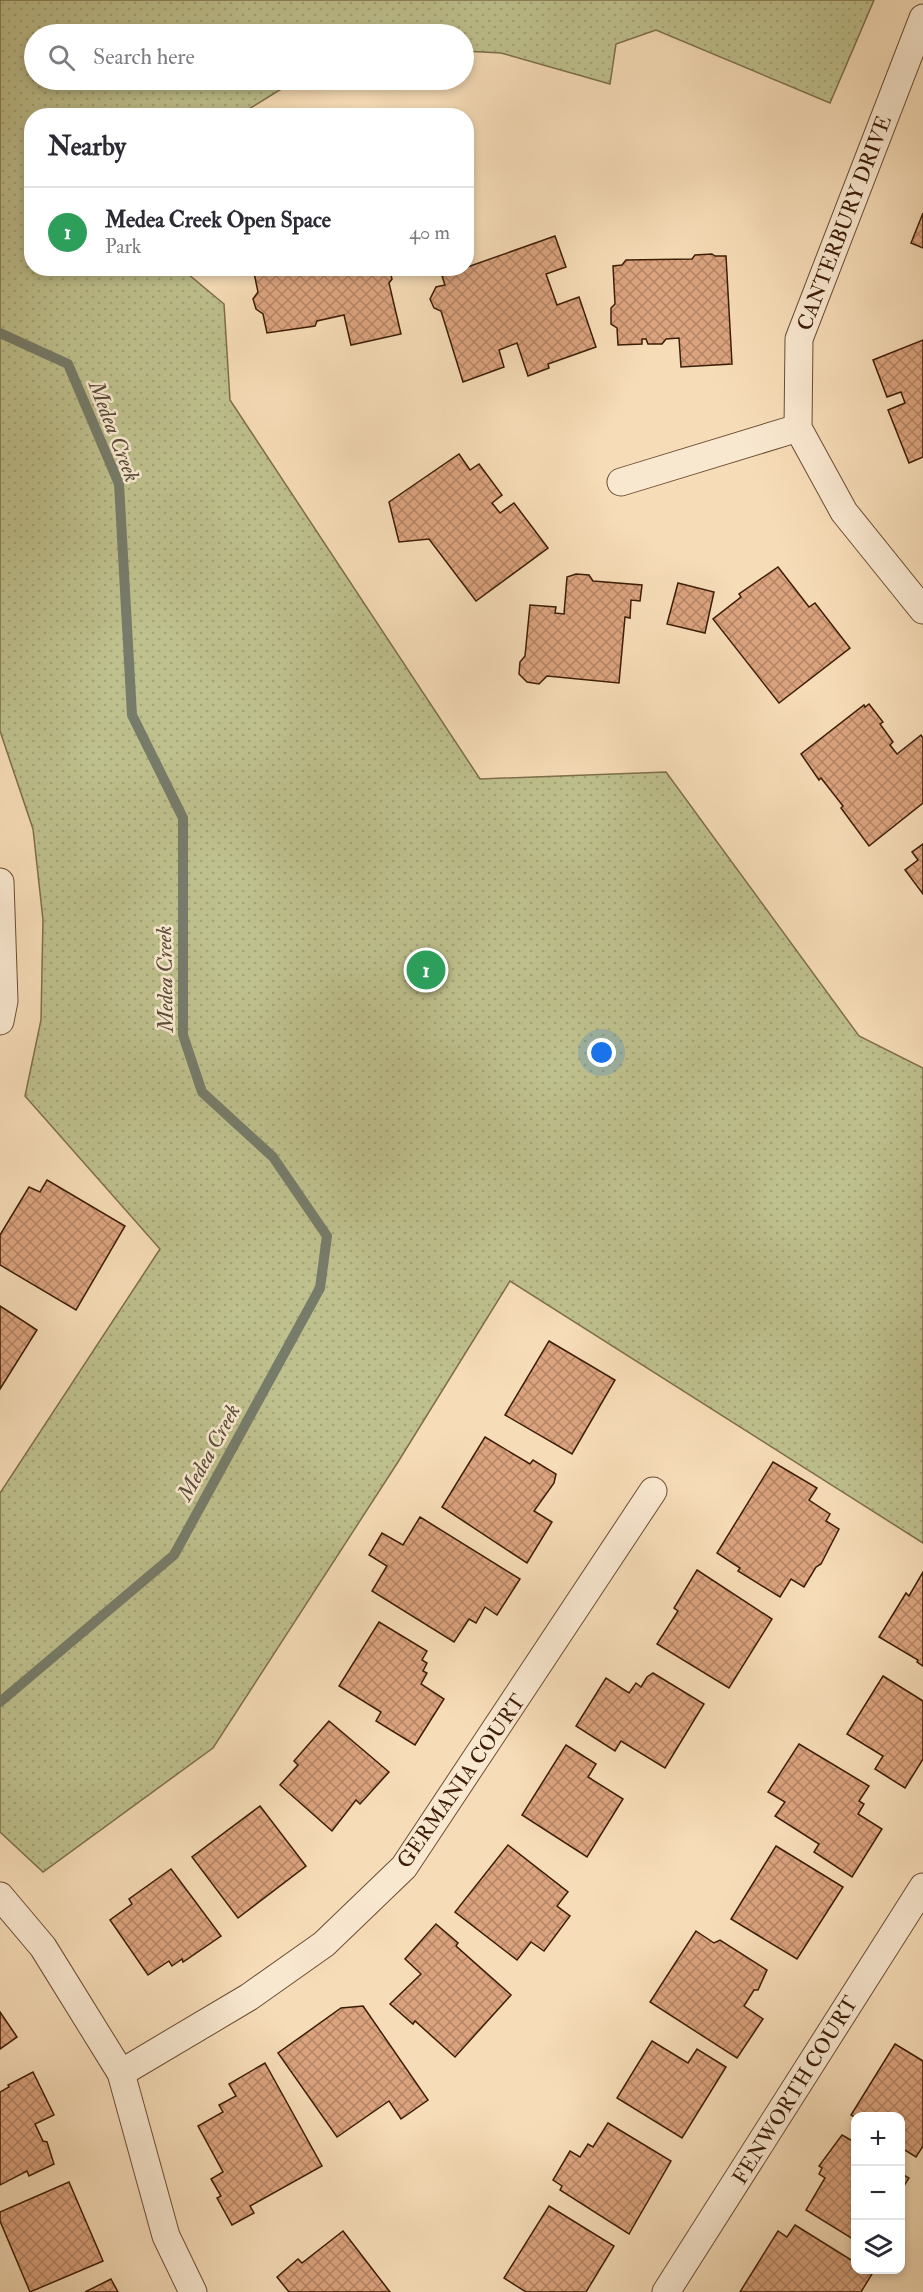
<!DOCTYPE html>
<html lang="en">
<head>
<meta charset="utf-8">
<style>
	body { margin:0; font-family:"IM FELL Double Pica",serif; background:#f7f7f7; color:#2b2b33 }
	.controls { position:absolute; right:18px; bottom:18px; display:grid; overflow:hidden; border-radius:12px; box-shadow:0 3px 9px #0003 }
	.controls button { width:54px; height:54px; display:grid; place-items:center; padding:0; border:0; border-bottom:2px solid #e1e1e2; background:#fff; color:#2b2b33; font:30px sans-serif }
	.you { position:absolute; left:602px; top:1053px; width:21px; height:21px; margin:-15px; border:4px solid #fff; border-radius:50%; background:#1a73e8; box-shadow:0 0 0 9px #1a73e833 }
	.badge { display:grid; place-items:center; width:39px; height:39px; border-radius:50%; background:#8f2418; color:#fff; font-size:20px; font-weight:700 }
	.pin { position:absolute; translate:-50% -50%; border:3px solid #fff; box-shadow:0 2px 6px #0006 }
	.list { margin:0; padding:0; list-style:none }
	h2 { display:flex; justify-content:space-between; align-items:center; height:78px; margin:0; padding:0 24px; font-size:26px }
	h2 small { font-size:20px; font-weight:400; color:#7c7c81 }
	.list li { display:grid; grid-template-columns:39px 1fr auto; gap:18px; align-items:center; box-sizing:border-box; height:90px; padding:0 24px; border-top:2px solid #e1e1e2 }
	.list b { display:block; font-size:22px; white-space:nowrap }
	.list p { margin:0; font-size:20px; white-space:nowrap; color:#7c7c81 }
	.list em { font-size:20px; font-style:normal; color:#7c7c81 }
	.icon { flex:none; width:33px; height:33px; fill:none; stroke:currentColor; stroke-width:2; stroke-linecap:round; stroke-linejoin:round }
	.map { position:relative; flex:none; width:923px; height:2292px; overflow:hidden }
	.search { position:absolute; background:#fff; box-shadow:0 3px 9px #0003; left:24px; top:24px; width:450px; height:66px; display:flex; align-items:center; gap:15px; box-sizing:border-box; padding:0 21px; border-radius:33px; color:#7c7c81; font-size:22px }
	.panel { position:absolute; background:#fff; box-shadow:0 3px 9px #0003; left:24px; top:108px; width:450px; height:168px; border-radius:24px }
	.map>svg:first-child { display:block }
	.grass { fill:url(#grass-dots); stroke:#7e6e4a; stroke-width:1.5 }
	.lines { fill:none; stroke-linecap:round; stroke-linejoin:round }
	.stream { stroke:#777c6a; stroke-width:10 }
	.building { fill:url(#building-cross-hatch); stroke:#3d1d07; stroke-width:1.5 }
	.minor-casing { stroke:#6b4d33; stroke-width:29 }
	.minor { stroke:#f9e8d0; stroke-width:27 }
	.labels { text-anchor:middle; stroke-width:5; stroke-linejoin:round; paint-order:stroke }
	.street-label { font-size:21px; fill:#3d1d07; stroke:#f9e8d0 }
	.water-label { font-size:22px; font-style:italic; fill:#5a4d39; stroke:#f9e8d0 }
</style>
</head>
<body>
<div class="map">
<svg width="923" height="2292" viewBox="0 0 923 2292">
	<defs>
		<pattern id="grass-dots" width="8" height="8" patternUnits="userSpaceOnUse" patternTransform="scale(1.5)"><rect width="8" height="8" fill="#bec08d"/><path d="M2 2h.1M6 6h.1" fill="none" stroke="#a4a578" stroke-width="1.8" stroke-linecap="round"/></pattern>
		<pattern id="building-cross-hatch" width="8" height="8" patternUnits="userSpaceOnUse" patternTransform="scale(1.5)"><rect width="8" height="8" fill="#dba37e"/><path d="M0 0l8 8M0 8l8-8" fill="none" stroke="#b38465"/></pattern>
	</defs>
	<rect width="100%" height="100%" fill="#f6dcb7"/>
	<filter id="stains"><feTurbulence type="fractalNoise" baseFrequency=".00333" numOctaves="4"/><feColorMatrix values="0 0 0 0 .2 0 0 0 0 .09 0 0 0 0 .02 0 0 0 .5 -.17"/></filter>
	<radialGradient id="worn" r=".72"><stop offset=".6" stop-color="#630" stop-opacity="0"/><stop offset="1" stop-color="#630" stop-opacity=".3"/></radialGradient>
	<path class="grass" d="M0 0H874L830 103 656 30 616 44 610 84 501 53 464 51V34H34V80H296L239 115 32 116V268L182 269 224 304 230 400 480 779 666 772 859 1036 923 1068V1543L510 1281 398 1462 213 1748 43 1872 0 1832V1493L160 1249 25 1096 41 1020 43 920 33 829 0 731Z"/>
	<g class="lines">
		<path class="stream" d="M0 333 68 364 119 484 132 715 183 818V1035L202 1092 273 1157 327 1236 320 1288 174 1555 0 1702"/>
	</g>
	<g class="building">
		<path d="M923 213V248L911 243Z"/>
		<path d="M555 236 566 267 546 274 557 305 579 297 596 347 548 364 549 368 528 376 517 343 499 350 504 367 463 382 441 311 434 308 430 299 436 287 445 285 442 276Z"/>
		<path d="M712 254 715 256H726L732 364 681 367 679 338 666 339 662 344H648L646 339H642V344L618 345 617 328 611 324V308L615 304 613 266 622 265 626 260 692 259 695 255Z"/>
		<path d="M253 268H386L390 271 392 279 389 283 401 334 351 345 344 315 317 321 315 326 267 333 263 314 256 309 253 299 258 292Z"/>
		<path d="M923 340V457L909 463 888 410 905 403 901 392 887 397 873 360Z"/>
		<path d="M459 454 470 470 479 464 502 495 492 503 500 513 514 503 548 548 476 601 429 539 399 542 389 502Z"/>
		<path d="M778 567 809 607 815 603 850 648 779 703 713 619 741 597 739 594Z"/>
		<path d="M576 574 589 575 593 581 642 585 640 601 631 600 630 618 625 617 619 683 547 676 539 684 527 682 519 674 520 662 525 656 530 605 556 607 555 613 564 614 567 577Z"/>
		<path d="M678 583 714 592 705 633 667 624Z"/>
		<path d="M869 704 883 722 880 724 893 742 890 745 897 754 921 735 923 738V803L869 846 841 808 843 806 821 778 819 780 801 754 864 705 865 707Z"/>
		<path d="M923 844V894L905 870 918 860 912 852Z"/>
		<path d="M47 1180 125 1226 76 1310 0 1265V1235L29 1187 40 1192Z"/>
		<path d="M0 1306 37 1330 0 1389Z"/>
		<path d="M549 1341 615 1380 572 1454 505 1415Z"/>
		<path d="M485 1437 530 1464 533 1460 556 1474 554 1483 534 1511 552 1522 527 1563 442 1507Z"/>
		<path d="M773 1462 817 1488 809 1500 830 1514 826 1521 839 1529 821 1564 816 1567 804 1587 791 1579 780 1597 738 1571 740 1568 717 1553Z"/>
		<path d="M420 1517 520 1579 497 1615 485 1607 476 1623 469 1619 454 1642 372 1591 387 1566 369 1555 382 1533 403 1545Z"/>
		<path d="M697 1570 772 1619 729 1688 657 1644 678 1611 674 1608Z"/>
		<path d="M923 1572V1666L917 1662 918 1660 879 1637 906 1593 909 1596Z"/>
		<path d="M379 1622 427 1651 422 1660 427 1663 423 1671 427 1673 421 1684 444 1699 415 1745 376 1721 381 1712 339 1686Z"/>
		<path d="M653 1673 704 1704 665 1768 621 1741 615 1751 576 1726 606 1678 629 1693 636 1683 641 1687 647 1677Z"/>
		<path d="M883 1676 923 1701V1759L905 1788 875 1769 883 1756 847 1734Z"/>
		<path d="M329 1721 389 1772 360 1804 356 1800 332 1831 280 1785 298 1765 294 1761Z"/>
		<path d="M799 1744 869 1786 859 1801 864 1804 858 1814 882 1829 852 1877 814 1852 819 1844 775 1816 785 1802 768 1792Z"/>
		<path d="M566 1745 596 1764 588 1777 623 1799 587 1857 522 1815Z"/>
		<path d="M260 1806 306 1866 238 1918 192 1857Z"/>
		<path d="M508 1845 568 1892 557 1906 570 1916 544 1951 531 1942 517 1960 455 1912Z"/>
		<path d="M776 1846 843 1887 797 1959 731 1919Z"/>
		<path d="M171 1869 221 1936 183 1962 182 1959 172 1966 169 1961 148 1975 110 1920 132 1904 129 1899Z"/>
		<path d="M436 1924 458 1943 456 1946 511 1995 455 2057 415 2021 413 2024 390 2004 421 1974 405 1959Z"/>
		<path d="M696 1931 714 1943 720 1940 767 1970 758 1990H754L744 2006 763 2019 737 2058 650 2002Z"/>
		<path d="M363 2006 428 2100 401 2119 389 2101 337 2137 278 2053 341 2008Z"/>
		<path d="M0 2012 17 2037 0 2049Z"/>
		<path d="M652 2041 688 2063 697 2049 726 2067 682 2138 617 2098Z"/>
		<path d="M895 2044 923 2061V2146L916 2157 900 2147V2116L856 2118 851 2115Z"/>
		<path d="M265 2063 322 2166 250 2206 254 2213 232 2225 217 2198 221 2196 211 2179 223 2172 198 2126 223 2112 219 2105 236 2096 229 2084Z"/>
		<path d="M33 2072 54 2115 35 2124 43 2141 47 2142 54 2164 29 2176 27 2171 0 2185V2092L9 2087 8 2085Z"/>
		<path d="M608 2123 671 2161 629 2234 560 2190 562 2186 553 2180 570 2151 580 2157 588 2144 593 2147Z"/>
		<path d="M842 2135 856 2143V2241L806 2210 825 2178 819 2174 822 2168 819 2166Z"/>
		<path d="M900 2173 909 2178 900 2192Z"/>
		<path d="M69 2182 103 2261 30 2292 0 2221V2212Z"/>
		<path d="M549 2206 614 2246 586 2292H526L504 2278Z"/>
		<path d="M795 2225 856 2263V2270H866L872 2274 861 2292H740L778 2231 787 2237Z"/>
		<path d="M343 2231 390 2292H289L277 2277 298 2259 302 2263Z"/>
		<path d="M111 2279 118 2292H85Z"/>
	</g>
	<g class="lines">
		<defs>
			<g id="minor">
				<path d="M923 18 799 339 798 428 844 512 923 610"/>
				<path d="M621 482 798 428"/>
				<path d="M0 882 4 1001 0 1021"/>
				<path d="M0 1896 43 1947 121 2073 166 2236 193 2292"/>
				<path d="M121 2073 249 1997 324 1944 404 1867 653 1491"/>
				<path d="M666 2292 923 1887"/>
			</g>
		</defs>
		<use href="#minor" class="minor-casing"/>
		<use href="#minor" class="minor"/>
	</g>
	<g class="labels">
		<g class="street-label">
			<text transform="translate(844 223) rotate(-69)" y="7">CANTERBURY DRIVE</text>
			<text transform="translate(461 1781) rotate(-55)" y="7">GERMANIA COURT</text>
			<text transform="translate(795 2090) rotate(-58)" y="7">FENWORTH COURT</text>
		</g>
		<g class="water-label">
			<text transform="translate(115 431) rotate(69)" y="8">Medea Creek</text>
			<text transform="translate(164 979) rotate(-91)" y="8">Medea Creek</text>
			<text transform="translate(208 1452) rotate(-61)" y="8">Medea Creek</text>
		</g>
	</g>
	<rect width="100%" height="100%" filter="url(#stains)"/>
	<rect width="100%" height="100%" fill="url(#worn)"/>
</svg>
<div class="controls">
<button>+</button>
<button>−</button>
<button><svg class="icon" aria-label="layers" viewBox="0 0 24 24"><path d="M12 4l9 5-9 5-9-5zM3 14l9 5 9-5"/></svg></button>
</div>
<div class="you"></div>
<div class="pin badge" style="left:426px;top:970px;background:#2e9e5b">1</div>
<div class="search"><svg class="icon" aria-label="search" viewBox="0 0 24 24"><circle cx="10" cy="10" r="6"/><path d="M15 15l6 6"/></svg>Search here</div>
<section class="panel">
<h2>Nearby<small></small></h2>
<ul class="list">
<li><span class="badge" style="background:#2e9e5b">1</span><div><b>Medea Creek Open Space</b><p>Park</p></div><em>40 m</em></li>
</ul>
</section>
</div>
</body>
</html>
